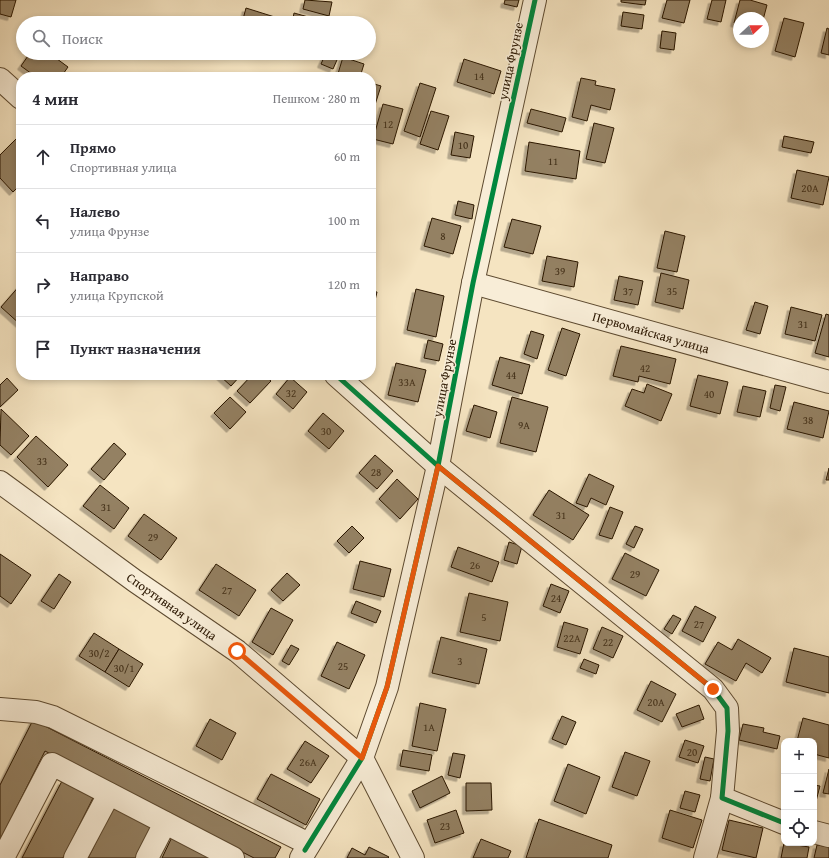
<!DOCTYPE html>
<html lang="ru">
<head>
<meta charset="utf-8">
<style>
	body { margin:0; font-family:"Gentium Book Plus",serif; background:#f7f7f7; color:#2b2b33 }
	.controls { position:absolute; right:12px; bottom:12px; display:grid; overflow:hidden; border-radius:8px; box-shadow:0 2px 6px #0003 }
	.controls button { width:36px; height:36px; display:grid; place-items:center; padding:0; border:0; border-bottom:1px solid #e1e1e2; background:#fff; color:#2b2b33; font:20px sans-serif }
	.compass { position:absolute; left:733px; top:12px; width:36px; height:36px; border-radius:50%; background:#fff; box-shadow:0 2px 6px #0003; rotate:68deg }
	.stop { position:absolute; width:12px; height:12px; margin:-9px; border:3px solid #ea580c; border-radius:50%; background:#fff }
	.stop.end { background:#ea580c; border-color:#fff; box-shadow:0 1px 4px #0008 }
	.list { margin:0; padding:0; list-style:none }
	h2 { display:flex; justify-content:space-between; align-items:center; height:52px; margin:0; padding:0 16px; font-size:17px }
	h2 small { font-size:13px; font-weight:400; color:#7c7c81 }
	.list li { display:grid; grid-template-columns:26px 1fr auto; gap:12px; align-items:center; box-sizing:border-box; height:64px; padding:0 16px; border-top:1px solid #e1e1e2 }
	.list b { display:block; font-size:15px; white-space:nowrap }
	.list p { margin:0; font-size:13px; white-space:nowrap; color:#7c7c81 }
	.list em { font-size:13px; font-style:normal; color:#7c7c81 }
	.icon { flex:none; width:22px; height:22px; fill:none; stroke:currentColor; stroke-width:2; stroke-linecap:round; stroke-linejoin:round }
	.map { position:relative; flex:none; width:829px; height:858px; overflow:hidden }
	.search { position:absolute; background:#fff; box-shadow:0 2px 6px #0003; left:16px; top:16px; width:360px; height:44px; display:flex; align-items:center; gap:10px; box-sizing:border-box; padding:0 14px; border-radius:22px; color:#7c7c81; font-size:15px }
	.panel { position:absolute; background:#fff; box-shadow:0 2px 6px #0003; left:16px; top:72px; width:360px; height:308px; border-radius:16px }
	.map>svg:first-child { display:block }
	.building { fill:#948164; stroke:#2a1600; filter:url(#shadow) }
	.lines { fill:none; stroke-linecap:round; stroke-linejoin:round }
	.minor-casing { stroke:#5d4a30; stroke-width:24 }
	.minor { stroke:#f8edd7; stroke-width:22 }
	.cycleway-casing { stroke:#f8edd7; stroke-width:8 }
	.cycleway { stroke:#00873e; stroke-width:5 }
	.route { stroke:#ea580c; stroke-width:5 }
	.labels { text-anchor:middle; stroke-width:3; stroke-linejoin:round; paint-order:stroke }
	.number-label { font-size:11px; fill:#443119 }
	.street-label { font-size:13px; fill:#2a1600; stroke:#f8edd7 }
</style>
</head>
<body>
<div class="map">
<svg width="829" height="858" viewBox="0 0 829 858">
	<defs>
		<filter id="shadow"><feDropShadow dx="-3.5" dy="3.5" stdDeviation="0" flood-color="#0004"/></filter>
	</defs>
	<rect width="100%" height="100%" fill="#f5e4c1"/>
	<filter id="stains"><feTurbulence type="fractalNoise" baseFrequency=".005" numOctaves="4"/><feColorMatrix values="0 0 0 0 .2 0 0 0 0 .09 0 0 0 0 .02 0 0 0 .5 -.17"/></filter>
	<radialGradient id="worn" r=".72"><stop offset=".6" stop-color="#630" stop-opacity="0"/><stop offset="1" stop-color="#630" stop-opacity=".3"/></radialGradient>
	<g class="building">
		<path d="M0 0H16L11 17 0 14Z"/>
		<path d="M305 0 332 2 329 16 303 9Z"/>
		<path d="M505 0H519L517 7 504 4Z"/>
		<path d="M621 0H646L645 5 621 2Z"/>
		<path d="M667 0H690L684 23 662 18Z"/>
		<path d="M712 0H726L721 22 707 19Z"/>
		<path d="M740 0H750L767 5 763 20V18H739V24L734 23Z"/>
		<path d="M246 8 281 19 280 23H242Z"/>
		<path d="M623 12 644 15 642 29 621 26Z"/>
		<path d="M294 13 323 21V23H292Z"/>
		<path d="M784 18 804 23 795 57 775 51Z"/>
		<path d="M827 28 829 29V55L821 53Z"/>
		<path d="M662 31 676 33 674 50 660 48Z"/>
		<path d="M30 53H49L68 67 61 77H36L21 66Z"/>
		<path d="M326 53H340L333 69 321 64Z"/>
		<path d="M343 57 364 64 360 77H337Z"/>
		<path d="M464 59 501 71 494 94 457 82Z"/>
		<path d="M581 78 596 81 595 85 615 89 610 110 591 105 587 121 572 117Z"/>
		<path d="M371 83 381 86 373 111 371 110Z"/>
		<path d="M420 83 436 88 420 137 404 131Z"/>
		<path d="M383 104 403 109 393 144 373 139Z"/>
		<path d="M531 109 566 118 562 132 527 123Z"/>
		<path d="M431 111 449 116 438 150 420 144Z"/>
		<path d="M594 123 614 128 605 163 586 159Z"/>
		<path d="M455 132 474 136 470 158 451 155Z"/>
		<path d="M784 136 814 142 811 153 782 147Z"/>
		<path d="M16 139 21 144V184L13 192 0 178V155Z"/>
		<path d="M529 142 580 151 576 179 525 171Z"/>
		<path d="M797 170 829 177 823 205 791 198Z"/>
		<path d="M458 201 474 205 472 219 455 215Z"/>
		<path d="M432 218 461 226 453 254 424 246Z"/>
		<path d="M512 219 541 226 533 254 504 247Z"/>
		<path d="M665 231 685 236 677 272 657 268Z"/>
		<path d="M547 256 578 262 574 287 542 281Z"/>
		<path d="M661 273 689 280 683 309 655 302Z"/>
		<path d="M619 276 643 281 638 305 614 300Z"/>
		<path d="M21 284V325L1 307Z"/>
		<path d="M416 289 444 296 436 337 407 330Z"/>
		<path d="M371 291 377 292 371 317Z"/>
		<path d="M755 302 768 306 760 334 746 330Z"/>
		<path d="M791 307 822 315 815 341 785 334Z"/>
		<path d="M826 314 829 315V357L815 353Z"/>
		<path d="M562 328 580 334 566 376 548 370Z"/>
		<path d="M531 331 544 335 537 359 524 354Z"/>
		<path d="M428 340 443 344 439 361 424 358Z"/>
		<path d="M621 346 676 359 670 384 639 376 638 382 613 376Z"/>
		<path d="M500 357 530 365 522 394 492 385Z"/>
		<path d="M396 363 426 370 418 402 388 395Z"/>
		<path d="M219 375H241L231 386Z"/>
		<path d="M252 375H264L271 381 250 403 237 391Z"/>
		<path d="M698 375 728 382 720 414 690 406Z"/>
		<path d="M290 377 307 392 293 409 276 394Z"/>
		<path d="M7 378 18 390 0 407V385Z"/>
		<path d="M647 384 672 394 661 421 625 406 632 389 644 393Z"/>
		<path d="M775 385 786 387 780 411 770 408Z"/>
		<path d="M743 386 766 391 760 417 737 412Z"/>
		<path d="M230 397 246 412 230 429 214 413Z"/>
		<path d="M512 397 548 407 536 452 500 443Z"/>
		<path d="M794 402 829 411 823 438 787 429Z"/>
		<path d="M474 405 497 412 490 438 466 431Z"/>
		<path d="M1 409 29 436 11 455 0 445Z"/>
		<path d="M323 413 344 431 329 449 308 431Z"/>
		<path d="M36 436 68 465 48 487 17 457Z"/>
		<path d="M114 443 126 454 104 480 91 469Z"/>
		<path d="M375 455 393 471 377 489 359 473Z"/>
		<path d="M829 468V480H826Z"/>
		<path d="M589 474 614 486 606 505 591 498 587 507 576 503Z"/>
		<path d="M397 479 418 499 400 519 379 499Z"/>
		<path d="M100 485 129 508 114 529 83 506Z"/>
		<path d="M549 490 589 515 573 540 533 515Z"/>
		<path d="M610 507 623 512 612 539 599 535Z"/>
		<path d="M144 514 177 538 161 560 128 536Z"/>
		<path d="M352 526 364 538 349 553 337 541Z"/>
		<path d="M635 526 643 529 634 548 626 544Z"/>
		<path d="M509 542 522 546 517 564 504 560Z"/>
		<path d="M458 547 499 562 492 582 451 567Z"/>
		<path d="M625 553 659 570 646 596 612 579Z"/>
		<path d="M0 554 31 575 11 604 0 596Z"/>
		<path d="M360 561 391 569 384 597 353 589Z"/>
		<path d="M216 564 256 590 239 616 199 590Z"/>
		<path d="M287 573 300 585 283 601 271 590Z"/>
		<path d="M59 574 71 582 54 609 41 601Z"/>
		<path d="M551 584 569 591 560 613 543 606Z"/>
		<path d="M469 593 508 602 500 641 460 632Z"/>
		<path d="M356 601 381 611 376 623 351 613Z"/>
		<path d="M695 606 716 617 703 642 682 631Z"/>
		<path d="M271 608 293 620 273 655 252 642Z"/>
		<path d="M673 615 681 619 672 634 664 629Z"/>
		<path d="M564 622 588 629 580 654 557 647Z"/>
		<path d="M602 627 623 636 613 658 593 649Z"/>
		<path d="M94 633 119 649 105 672 79 656Z"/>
		<path d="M441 637 487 649 479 684 432 673Z"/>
		<path d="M738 639 771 658 762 673 746 663 736 681 705 664 718 642 732 650Z"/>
		<path d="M337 642 365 655 349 689 321 676Z"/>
		<path d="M291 645 299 649 289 665 282 661Z"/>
		<path d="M794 648 829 657V693L786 682Z"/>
		<path d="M119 649 143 664 129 687 105 672Z"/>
		<path d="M584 659 599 665 596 674 580 668Z"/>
		<path d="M651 681 676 694 662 722 637 710Z"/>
		<path d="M420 703 446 709 437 751 412 746Z"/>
		<path d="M699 705 704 719 682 727 676 714Z"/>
		<path d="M562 716 576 722 566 745 552 739Z"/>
		<path d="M803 718 829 725V758L814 754V741H797Z"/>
		<path d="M210 719 236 733 222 760 196 746Z"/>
		<path d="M33 720 281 847 275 858H254L45 751 0 840V785Z"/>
		<path d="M743 724 764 728 763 732 780 736 777 749 739 740Z"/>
		<path d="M685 740 704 746 698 763 679 757Z"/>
		<path d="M305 741 329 756 311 783 287 769Z"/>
		<path d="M403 750 432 755 429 771 400 766Z"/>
		<path d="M625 752 650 761 637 796 612 787Z"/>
		<path d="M453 753 465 755 460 778 448 775Z"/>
		<path d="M705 757 714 759 710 781 700 779Z"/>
		<path d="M568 764 600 777 586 814 554 801Z"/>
		<path d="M829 769V794L823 793Z"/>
		<path d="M271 774 320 799 306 825 257 799Z"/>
		<path d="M442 776 450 793 420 808 412 791Z"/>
		<path d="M62 781 93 798 63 858H22Z"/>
		<path d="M466 783H491L492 810 466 811Z"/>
		<path d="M814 785 820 786 814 809Z"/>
		<path d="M685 791 700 795 695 812 680 808Z"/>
		<path d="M114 807 153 827 137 858H88Z"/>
		<path d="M456 810 464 833 435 843 427 820Z"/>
		<path d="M670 810 702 820 693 848 662 838Z"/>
		<path d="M539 819 612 845 608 858H526Z"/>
		<path d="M729 820 763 828 756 858 722 850Z"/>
		<path d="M172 837 208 856 207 858H162Z"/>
		<path d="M481 839 511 851 508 858H473Z"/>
		<path d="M784 843 809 847 807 858H781Z"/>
		<path d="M817 845 829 847V858H814Z"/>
		<path d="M369 847 389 857 388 858H347L352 848 365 855Z"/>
	</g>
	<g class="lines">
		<defs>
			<g id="minor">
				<path d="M0 79 21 98"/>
				<path d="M473 283 829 382"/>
				<path d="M336 375 438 466 713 689 727 708 728 731 722 798 784 823"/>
				<path d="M0 482 135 581 237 651 362 758 413 858"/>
				<path d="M0 709 36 712 53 717 309 844"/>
				<path d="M814 832 829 836"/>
				<path d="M3 858 52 764 233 858"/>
				<path d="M75 858 109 794"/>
				<path d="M147 858 165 823"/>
				<path d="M301 858 362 758 387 687 438 466 473 283 535 0"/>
				<path d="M705 858 722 798"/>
			</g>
		</defs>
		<use href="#minor" class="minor-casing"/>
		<use href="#minor" class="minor"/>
		<defs>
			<g id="cycleway">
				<path d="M336 375 438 466 713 689 727 708 728 731 722 798 784 823"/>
				<path d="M305 850 362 758 387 687 438 466 473 283 535 0"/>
			</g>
		</defs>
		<use href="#cycleway" class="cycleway-casing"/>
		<use href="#cycleway" class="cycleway"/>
	</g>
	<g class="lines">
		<path class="route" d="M237 651 362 758 387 687 438 466 713 689"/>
	</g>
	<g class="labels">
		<g class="number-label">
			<text x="479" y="80">14</text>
			<text x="388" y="128">12</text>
			<text x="463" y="149">10</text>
			<text x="553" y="165">11</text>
			<text x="810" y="192">20А</text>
			<text x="443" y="240">8</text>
			<text x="560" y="275">39</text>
			<text x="628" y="295">37</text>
			<text x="672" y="295">35</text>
			<text x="803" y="328">31</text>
			<text x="645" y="372">42</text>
			<text x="511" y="379">44</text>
			<text x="407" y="386">33А</text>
			<text x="291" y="397">32</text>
			<text x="709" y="398">40</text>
			<text x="808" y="424">38</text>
			<text x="524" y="429">9А</text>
			<text x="326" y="435">30</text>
			<text x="42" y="465">33</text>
			<text x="376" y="476">28</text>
			<text x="106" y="511">31</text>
			<text x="561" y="519">31</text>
			<text x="153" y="541">29</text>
			<text x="475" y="569">26</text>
			<text x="635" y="578">29</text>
			<text x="227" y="594">27</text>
			<text x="556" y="602">24</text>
			<text x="484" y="621">5</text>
			<text x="699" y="628">27</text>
			<text x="572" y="642">22А</text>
			<text x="608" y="646">22</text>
			<text x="99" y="657">30/2</text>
			<text x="460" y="665">3</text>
			<text x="343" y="670">25</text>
			<text x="124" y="672">30/1</text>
			<text x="656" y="706">20А</text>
			<text x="429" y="731">1А</text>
			<text x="692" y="756">20</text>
			<text x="308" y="766">26А</text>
			<text x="445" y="830">23</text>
		</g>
		<g class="street-label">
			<text transform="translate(510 61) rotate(-78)" y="5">улица Фрунзе</text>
			<text transform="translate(651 332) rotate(16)" y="5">Первомайская улица</text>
			<text transform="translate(444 378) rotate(-79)" y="5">улица Фрунзе</text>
			<text transform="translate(172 606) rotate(35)" y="5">Спортивная улица</text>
		</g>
	</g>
	<rect width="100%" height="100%" filter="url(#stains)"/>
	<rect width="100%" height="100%" fill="url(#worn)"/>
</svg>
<div class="controls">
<button>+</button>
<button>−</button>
<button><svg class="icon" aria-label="locate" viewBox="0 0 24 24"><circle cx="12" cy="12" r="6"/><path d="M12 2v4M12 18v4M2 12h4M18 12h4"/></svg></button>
</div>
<svg class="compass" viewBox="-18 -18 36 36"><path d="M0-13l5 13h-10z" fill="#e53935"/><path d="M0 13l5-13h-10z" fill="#7c7c81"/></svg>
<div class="stop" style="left:237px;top:651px"></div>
<div class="stop end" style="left:713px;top:689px"></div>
<div class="search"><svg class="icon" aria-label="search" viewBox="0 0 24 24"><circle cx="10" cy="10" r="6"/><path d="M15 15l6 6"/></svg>Поиск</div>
<section class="panel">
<h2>4 мин<small>Пешком · 280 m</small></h2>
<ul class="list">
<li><svg class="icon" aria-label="ahead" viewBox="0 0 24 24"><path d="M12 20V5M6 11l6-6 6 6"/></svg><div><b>Прямо</b><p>Спортивная улица</p></div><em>60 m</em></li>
<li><svg class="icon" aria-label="left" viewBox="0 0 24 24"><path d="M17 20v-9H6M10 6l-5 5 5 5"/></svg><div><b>Налево</b><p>улица Фрунзе</p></div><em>100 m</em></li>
<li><svg class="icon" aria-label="right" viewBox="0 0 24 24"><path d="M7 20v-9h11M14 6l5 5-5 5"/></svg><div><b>Направо</b><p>улица Крупской</p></div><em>120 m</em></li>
<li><svg class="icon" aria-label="arrive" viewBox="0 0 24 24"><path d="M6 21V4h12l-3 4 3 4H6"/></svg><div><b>Пункт назначения</b></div></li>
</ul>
</section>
</div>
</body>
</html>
